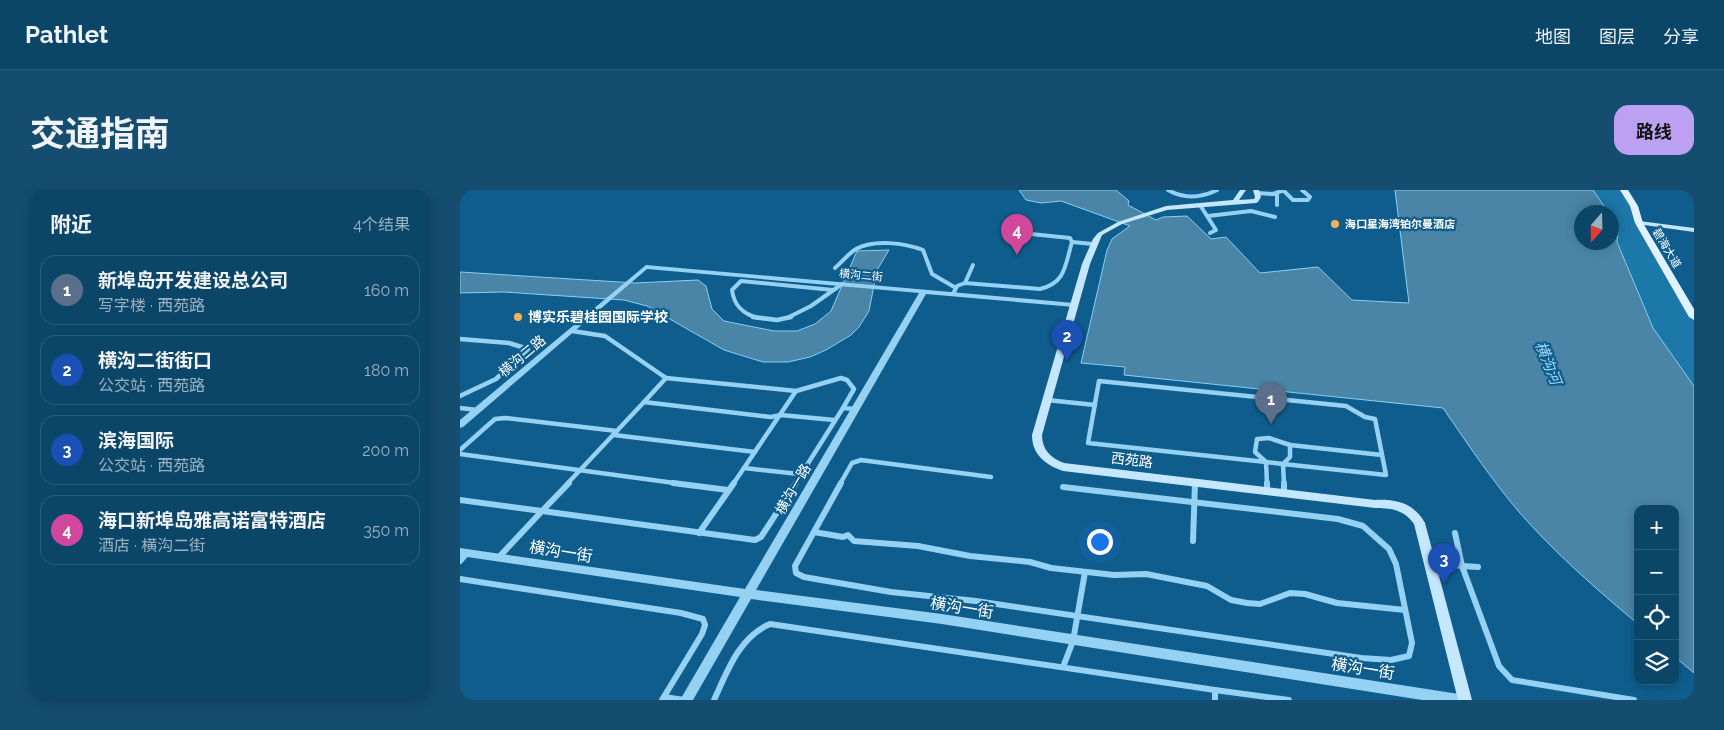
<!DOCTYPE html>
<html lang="zh">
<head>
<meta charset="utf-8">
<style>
	body { margin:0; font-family:Raleway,"Noto Sans SC",sans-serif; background:#144d6f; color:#f1f3f6 }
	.controls { position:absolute; right:15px; bottom:15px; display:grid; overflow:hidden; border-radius:10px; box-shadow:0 2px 12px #0003 }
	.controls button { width:45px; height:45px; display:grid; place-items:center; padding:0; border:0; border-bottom:1px solid #2b5e7d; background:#0b4669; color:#f1f3f6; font:25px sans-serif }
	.compass { position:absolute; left:1114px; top:15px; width:45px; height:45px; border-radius:50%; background:#0b4669; box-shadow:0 2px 12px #0003; rotate:200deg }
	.you { position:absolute; left:639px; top:351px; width:18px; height:18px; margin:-12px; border:4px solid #fff; border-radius:50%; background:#1a73e8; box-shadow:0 0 0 8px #1a73e833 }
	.badge { display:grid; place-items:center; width:32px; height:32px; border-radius:50%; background:#bca0f2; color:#fff; font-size:16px; font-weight:700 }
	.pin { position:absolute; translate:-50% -41px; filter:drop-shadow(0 1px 2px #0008) }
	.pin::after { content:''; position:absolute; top:26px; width:18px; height:15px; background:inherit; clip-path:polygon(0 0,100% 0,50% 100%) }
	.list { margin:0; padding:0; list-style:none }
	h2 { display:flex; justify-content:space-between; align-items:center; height:65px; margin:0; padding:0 20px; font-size:21px }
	h2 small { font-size:16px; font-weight:400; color:#9ab1c0 }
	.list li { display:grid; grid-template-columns:32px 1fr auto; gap:15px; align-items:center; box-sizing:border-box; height:70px; margin:0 10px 10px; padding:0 10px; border:1px solid #2b5e7d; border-radius:15px }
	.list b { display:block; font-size:19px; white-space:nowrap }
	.list p { margin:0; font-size:16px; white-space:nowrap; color:#9ab1c0 }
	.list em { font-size:16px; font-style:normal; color:#9ab1c0 }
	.icon { flex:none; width:28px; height:28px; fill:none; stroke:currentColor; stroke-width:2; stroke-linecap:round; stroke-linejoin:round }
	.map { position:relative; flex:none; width:1234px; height:510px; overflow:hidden; border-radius:15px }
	header { display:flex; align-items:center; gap:30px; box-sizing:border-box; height:70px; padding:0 25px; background:#0b4669; border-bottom:1px solid #2b5e7d }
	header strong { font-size:24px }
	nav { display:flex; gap:28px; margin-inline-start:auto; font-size:18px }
	.intro { display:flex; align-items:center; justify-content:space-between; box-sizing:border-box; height:120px; padding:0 30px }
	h1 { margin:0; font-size:35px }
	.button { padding:12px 22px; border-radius:15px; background:#bca0f2; color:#111; font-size:18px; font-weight:700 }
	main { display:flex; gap:30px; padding:0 30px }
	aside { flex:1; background:#0b4669; border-radius:15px; box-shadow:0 2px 12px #0003 }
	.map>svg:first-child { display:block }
	.green { fill:#1d78aa }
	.water { fill:#4a84a6; stroke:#86d0f7 }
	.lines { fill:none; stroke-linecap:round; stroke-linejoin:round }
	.minor-far2 { stroke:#95d1f3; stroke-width:4 }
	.minor-far1 { stroke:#95d1f3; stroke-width:4.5 }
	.minor { stroke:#95d1f3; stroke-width:6 }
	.tertiary { fill:#95d1f3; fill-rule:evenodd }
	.secondary { fill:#c4e7fd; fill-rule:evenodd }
	.primary { fill:#e1f2ff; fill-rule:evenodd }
	.poi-dot { fill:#ffaf57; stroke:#0f5d8c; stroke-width:2 }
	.labels { text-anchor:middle; stroke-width:4.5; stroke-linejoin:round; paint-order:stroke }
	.far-poi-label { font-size:11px; font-weight:bold; fill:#fff; stroke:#0f5d8c; text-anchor:start }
	.far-street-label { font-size:11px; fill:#fff; stroke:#0f5d8c }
	.poi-label { font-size:14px; font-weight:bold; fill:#fff; stroke:#0f5d8c; text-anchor:start }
	.street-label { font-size:14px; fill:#fff; stroke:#0f5d8c }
	.water-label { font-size:15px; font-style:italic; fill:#a1dafa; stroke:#0f5d8c }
	.near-street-label { font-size:16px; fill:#fff; stroke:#0f5d8c }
</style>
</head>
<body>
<header>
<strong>Pathlet</strong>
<nav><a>地图</a><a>图层</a><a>分享</a></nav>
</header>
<div class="intro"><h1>交通指南</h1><a class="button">路线</a></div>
<main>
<aside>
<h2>附近<small>4个结果</small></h2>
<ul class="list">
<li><span class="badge" style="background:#5c6f8a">1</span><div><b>新埠岛开发建设总公司</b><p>写字楼 · 西苑路</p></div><em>160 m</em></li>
<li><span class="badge" style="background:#1a4fb4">2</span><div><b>横沟二街街口</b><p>公交站 · 西苑路</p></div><em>180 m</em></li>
<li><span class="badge" style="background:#1a4fb4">3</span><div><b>滨海国际</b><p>公交站 · 西苑路</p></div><em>200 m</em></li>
<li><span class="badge" style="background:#d1479c">4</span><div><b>海口新埠岛雅高诺富特酒店</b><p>酒店 · 横沟二街</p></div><em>350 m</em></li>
</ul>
</aside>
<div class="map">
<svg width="1234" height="510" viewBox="0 0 1234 510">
	<rect width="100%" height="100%" fill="#0f5d8c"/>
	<path class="green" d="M1133 0H1161L1234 120V195L1193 138 1157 52 1158 42 1152 22H1148Z"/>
	<g class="water">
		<path d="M559 0H656L669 11 668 15 696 30 703 27 727 26 751 49 766 47 800 83 858 77 892 110 949 113 935 0H1133L1148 22H1122V52H1152V28L1158 42 1157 52 1193 138 1234 196V483L1215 467V319H1178V434C1136 399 1095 363 1059 322 1031 289 1007 253 983 218L664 185 665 177 621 173 647 60 652 49 670 36 601 11 581 13 566 10Z"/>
		<path d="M429 60 417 80 409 121 399 137 391 145 366 160 350 167 328 172H303L264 160 187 116 164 110 44 102 0 103V82L175 93 238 90 246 96 252 119 264 131 314 141H337L355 134 371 121 397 61Z"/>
	</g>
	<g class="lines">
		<g class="minor-far2">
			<path d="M708 0C724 9 741 8 757 0"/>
			<path d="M824 1 833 10H848L850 7 842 0"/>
			<path d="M797 3 813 4 824 0"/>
			<path d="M817 3V15"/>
			<path d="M740 15 756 40 750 43"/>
			<path d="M748 26 791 21 815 27"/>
			<path d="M571 44 610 48 612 52"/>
			<path d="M375 78C382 72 388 64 396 59 414 49 445 53 463 60L472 84 496 98"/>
			<path d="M505 93 513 75"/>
			<path d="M493 104 497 96 505 93 580 99C606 93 605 75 612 52L633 54"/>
			<path d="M298 128C283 124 274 116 272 100L281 91 373 100"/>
			<path d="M327 128 351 116 382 94"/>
		</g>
		<g class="minor-far1">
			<path d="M293 127 317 130 331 127"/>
			<path d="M112 141 145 146 206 188 336 201 381 188 387 190 394 199 383 218 396 219"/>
			<path d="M0 149 49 153 68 159 36 189 0 206"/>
			<path d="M336 201 284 278 339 284"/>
			<path d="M587 210 635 215"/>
			<path d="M184 212 206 188"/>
			<path d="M0 218 17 220"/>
			<path d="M154 245 295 262"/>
			<path d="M809 248 830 255V267L823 274 806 272 795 262 797 249Z"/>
			<path d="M830 255 922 265"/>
			<path d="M0 260 35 229 45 228 157 241"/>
			<path d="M0 264 222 294"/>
			<path d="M107 294 184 212 311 227 321 225 374 230"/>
			<path d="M273 294 284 278"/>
			<path d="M335 294 383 218"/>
			<path d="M380 294 392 273 401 270 531 287"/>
			<path d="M807 294 806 272 628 253 639 191 886 216 905 227 915 229 926 285 823 274 824 294"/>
		</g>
		<g class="minor">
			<path d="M213 293 268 300"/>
			<path d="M381 293 335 376 336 383 344 387 431 402 516 411 901 468 931 470 949 466 952 453 936 374 929 359 903 336 878 329 603 297"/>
			<path d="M807 293V301"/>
			<path d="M824 293V303"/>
			<path d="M0 310 82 321 109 293"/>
			<path d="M354 342 383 347 388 345 394 351 458 356 510 366 570 372 591 378 654 385 686 384 747 396 771 410 787 413 800 414 830 403 845 404 877 413 945 420"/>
			<path d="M239 343 274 293"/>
			<path d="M995 343 1002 376 1018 377"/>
			<path d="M733 351 735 293"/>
			<path d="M39 367 82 321 295 350 301 347 336 293"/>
			<path d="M0 371 7 363"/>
			<path d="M970 372 1002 376 1039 476 1052 490 1174 510"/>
			<path d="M0 389 221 423 243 429 245 435 242 444 202 510"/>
			<path d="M603 477 613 451 625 382"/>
			<path d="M204 507 224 510"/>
			<path d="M254 510C267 482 279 447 310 434L755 500"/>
			<path d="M755 510V500L829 510"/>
		</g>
		<path class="tertiary" d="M186 75 614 113 617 115 614 117 466 104 296 400 482 424 999 504 1003 506 1005 510H962L482 434 291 409 233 510H220L280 407 0 366V358L285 399 459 103 187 79 3 237 0 238V230Z"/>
		<g class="secondary">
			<path d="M780 0H786L779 10 794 9 795 7 793 0H799L801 7 798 12 796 13 707 20 662 34 642 45 630 74 582 245C582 260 591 268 604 273L915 310C936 309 954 313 965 333L1012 510H998L954 334C944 320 932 318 915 318L603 281C586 275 572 265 572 245L622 74 633 49 638 43 658 32 706 16 773 10Z"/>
			<path d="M1179 31 1234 38V42L1177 34V32Z"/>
		</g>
		<path class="primary" d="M1160 0H1168L1178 16 1183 33 1234 119V130L1229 127 1175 33 1170 16Z"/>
	</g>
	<g class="poi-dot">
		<circle cx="875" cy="34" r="5"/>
		<circle cx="58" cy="127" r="5"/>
	</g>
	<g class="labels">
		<g class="far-poi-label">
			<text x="885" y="38">海口星海湾铂尔曼酒店</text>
		</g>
		<g class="far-street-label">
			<text transform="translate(1207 58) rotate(59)" y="4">碧海大道</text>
			<text transform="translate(401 85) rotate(5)" y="4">横沟二街</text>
		</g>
		<g class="poi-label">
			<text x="68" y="132">博实乐碧桂园国际学校</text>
		</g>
		<g class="street-label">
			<text transform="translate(62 166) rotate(-40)" y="5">横沟二路</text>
			<text transform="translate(672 270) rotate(7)" y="5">西苑路</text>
			<text transform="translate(333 299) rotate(-60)" y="5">横沟一路</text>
		</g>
		<g class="water-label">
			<text transform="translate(1088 173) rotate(68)" y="5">横沟河</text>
		</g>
		<g class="near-street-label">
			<text transform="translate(101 361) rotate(9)" y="6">横沟一街</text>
			<text transform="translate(502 417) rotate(9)" y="6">横沟一街</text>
			<text transform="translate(903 478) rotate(9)" y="6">横沟一街</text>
		</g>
	</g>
</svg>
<div class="controls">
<button>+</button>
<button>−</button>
<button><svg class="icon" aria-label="locate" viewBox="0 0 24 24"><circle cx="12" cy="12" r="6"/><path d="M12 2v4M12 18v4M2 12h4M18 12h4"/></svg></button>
<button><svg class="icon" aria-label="layers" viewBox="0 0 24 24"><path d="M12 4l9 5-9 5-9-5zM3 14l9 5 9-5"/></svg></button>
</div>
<svg class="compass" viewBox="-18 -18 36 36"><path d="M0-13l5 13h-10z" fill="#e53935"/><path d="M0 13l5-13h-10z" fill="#9ab1c0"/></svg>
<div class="you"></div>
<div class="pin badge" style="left:811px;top:234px;background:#5c6f8a">1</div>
<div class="pin badge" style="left:607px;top:171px;background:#1a4fb4">2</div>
<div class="pin badge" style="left:984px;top:394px;background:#1a4fb4">3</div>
<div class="pin badge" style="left:557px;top:65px;background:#d1479c">4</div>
</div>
</main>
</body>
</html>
